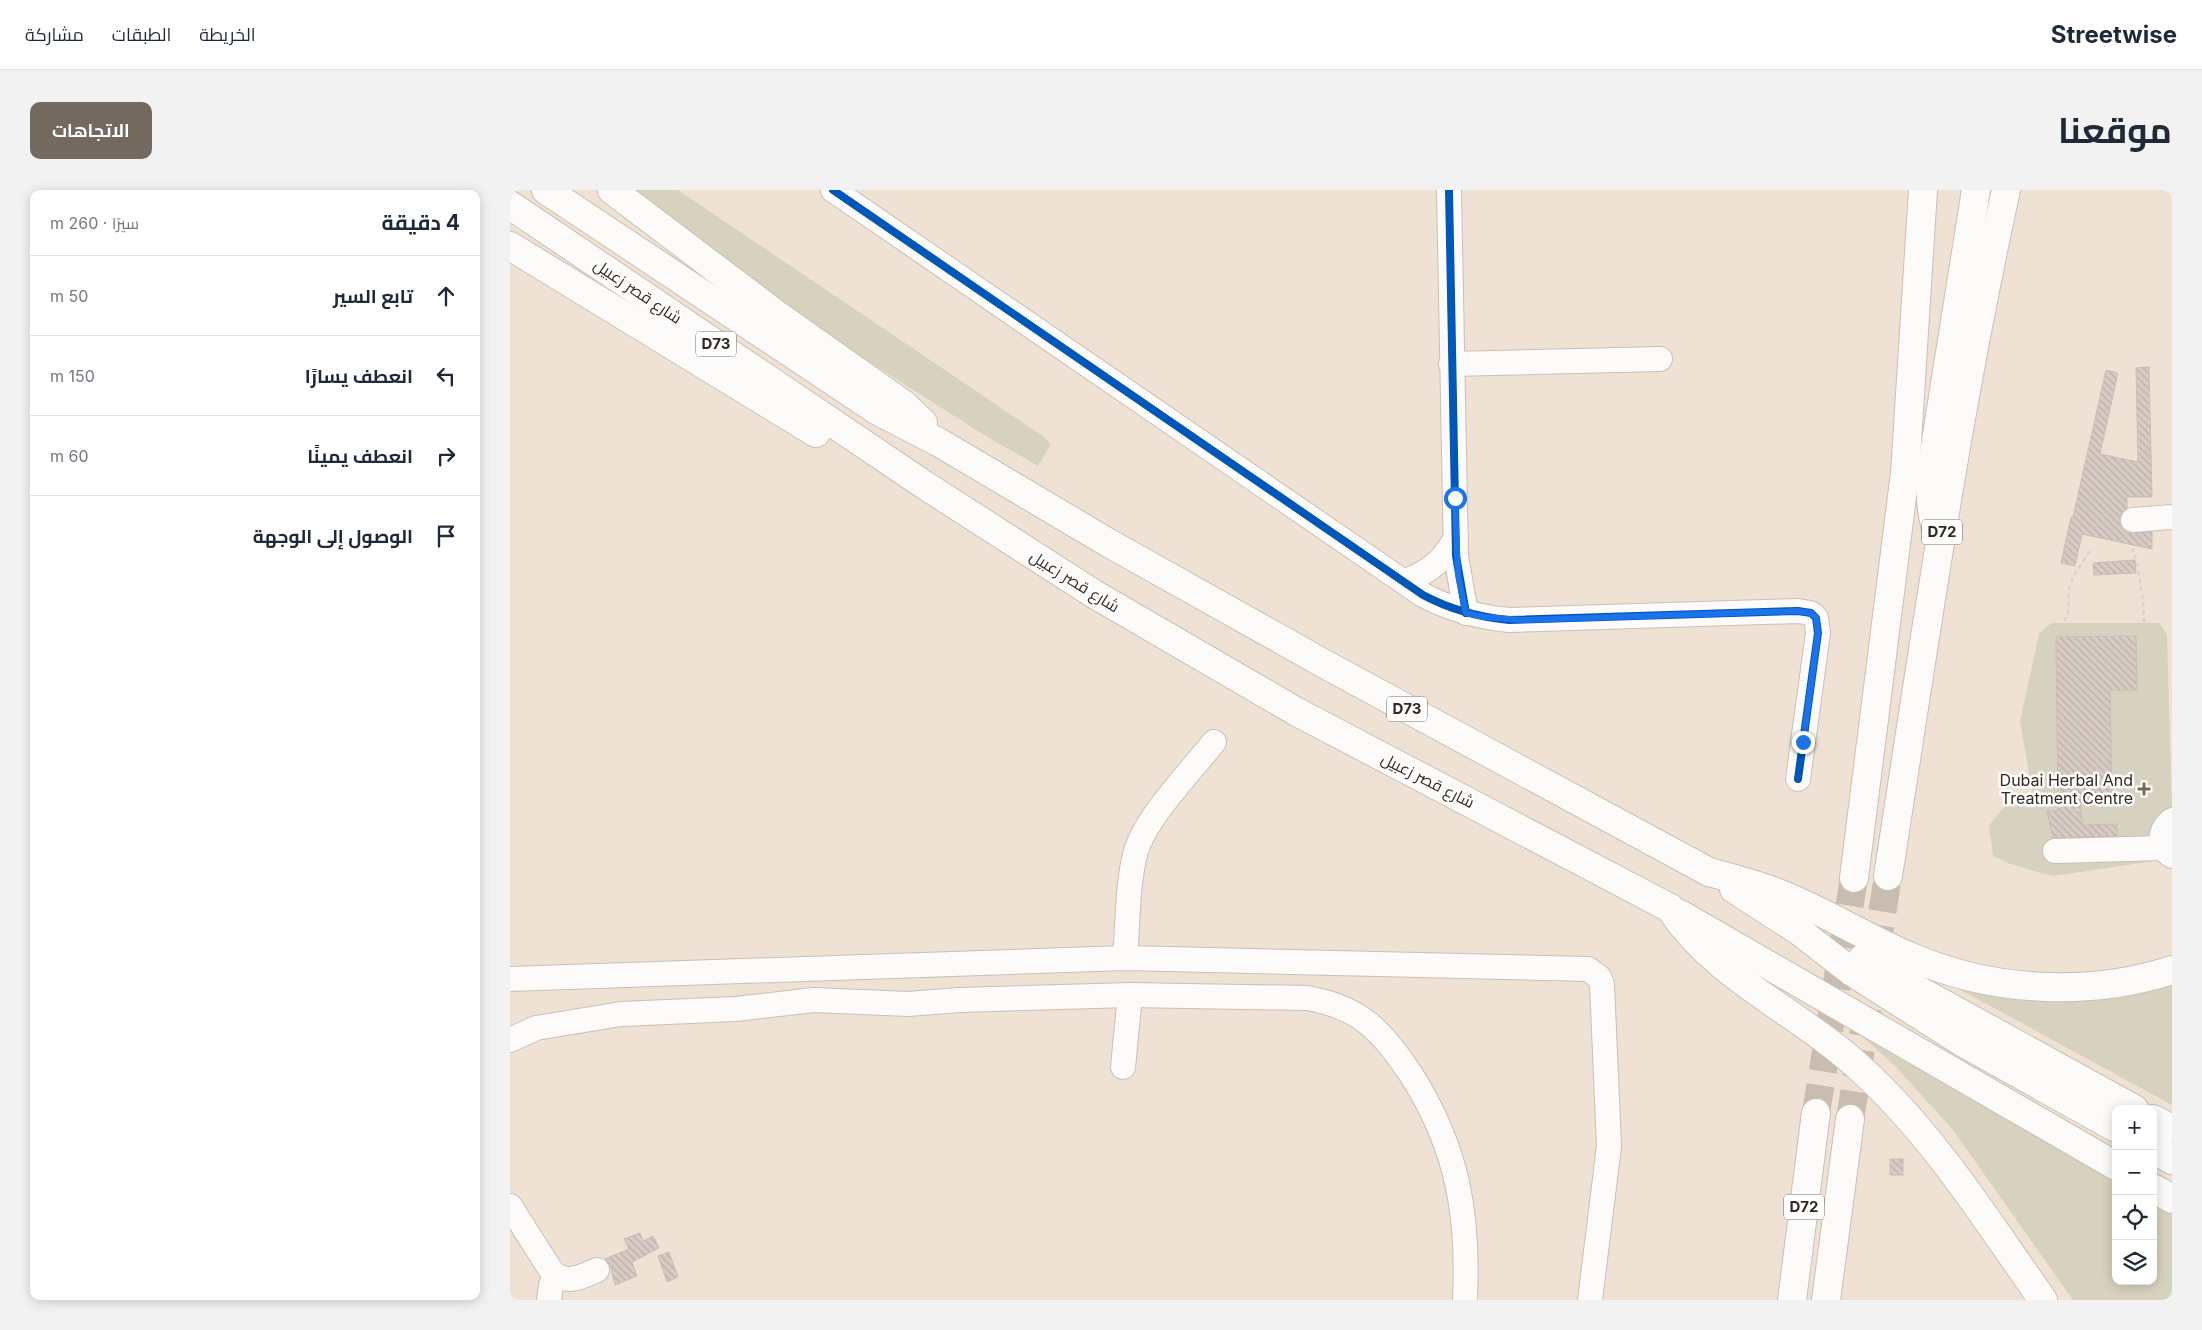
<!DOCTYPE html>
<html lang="ar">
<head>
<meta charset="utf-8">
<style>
	body { margin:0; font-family:Inter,Cairo,sans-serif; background:#f2f2f3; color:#1f2937; direction:rtl }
	.controls { position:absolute; right:15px; bottom:15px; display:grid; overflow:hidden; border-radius:10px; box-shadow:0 2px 12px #0003 }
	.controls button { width:45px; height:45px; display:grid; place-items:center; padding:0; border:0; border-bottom:1px solid #e0e1e3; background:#fff; color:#1f2937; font:25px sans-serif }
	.stop { position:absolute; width:15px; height:15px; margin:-11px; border:4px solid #1a73e8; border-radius:50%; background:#fff }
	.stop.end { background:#1a73e8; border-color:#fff; box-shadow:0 1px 5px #0008 }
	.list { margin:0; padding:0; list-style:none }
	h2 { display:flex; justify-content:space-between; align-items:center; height:65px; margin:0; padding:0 20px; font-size:21px }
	h2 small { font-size:16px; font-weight:400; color:#747a83 }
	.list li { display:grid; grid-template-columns:32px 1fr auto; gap:15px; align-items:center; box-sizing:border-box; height:80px; padding:0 20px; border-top:1px solid #e0e1e3 }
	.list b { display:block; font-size:19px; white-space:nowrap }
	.list em { font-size:16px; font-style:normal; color:#747a83 }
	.icon { flex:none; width:28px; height:28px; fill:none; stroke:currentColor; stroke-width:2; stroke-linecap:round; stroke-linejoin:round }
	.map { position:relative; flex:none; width:1662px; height:1110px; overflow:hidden; direction:ltr; border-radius:10px }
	header { display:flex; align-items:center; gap:30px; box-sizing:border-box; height:70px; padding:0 25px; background:#fff; border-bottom:1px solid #e0e1e3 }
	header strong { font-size:24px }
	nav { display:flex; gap:28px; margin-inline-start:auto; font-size:18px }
	.intro { display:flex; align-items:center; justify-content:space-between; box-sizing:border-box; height:120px; padding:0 30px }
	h1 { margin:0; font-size:35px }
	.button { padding:12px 22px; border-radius:10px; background:#74695f; color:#fff; font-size:18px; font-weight:700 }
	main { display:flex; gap:30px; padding:0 30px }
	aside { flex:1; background:#fff; border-radius:10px; box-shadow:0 2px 12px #0003 }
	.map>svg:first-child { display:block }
	.green { fill:#d7d2bf }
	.building { fill:url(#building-back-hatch); stroke:#c9bdb6 }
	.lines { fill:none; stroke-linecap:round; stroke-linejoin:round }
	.major-tunnel { stroke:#c9bdb1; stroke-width:28; stroke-dasharray:28 14; stroke-linecap:butt }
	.minor-casing { stroke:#c9bfb4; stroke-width:26 }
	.major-casing { stroke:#c9bfb4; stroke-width:30 }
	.highway-casing { stroke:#c9bfb4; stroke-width:30 }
	.path { stroke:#d6d2cd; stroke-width:2.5; stroke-dasharray:4 4; stroke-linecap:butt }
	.minor { stroke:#fdfbf9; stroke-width:24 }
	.major { stroke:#fdfbf9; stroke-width:28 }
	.highway { stroke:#fdfbf9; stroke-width:28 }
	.cycleway-casing { stroke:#fff; stroke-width:11 }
	.cycleway { stroke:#0057b8; stroke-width:8 }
	.route { stroke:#1a73e8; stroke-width:6 }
	.poi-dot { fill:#74695f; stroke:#fff; stroke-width:2 }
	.labels { text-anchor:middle; stroke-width:5; stroke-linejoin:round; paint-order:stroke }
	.shield { fill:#fff; stroke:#6f6862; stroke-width:1 }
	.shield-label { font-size:15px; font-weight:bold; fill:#31281f }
	.street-label { font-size:16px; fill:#31281f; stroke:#fff }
	.poi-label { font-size:16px; fill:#31281f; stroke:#fff; text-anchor:end }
</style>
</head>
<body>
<header>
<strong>Streetwise</strong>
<nav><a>الخريطة</a><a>الطبقات</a><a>مشاركة</a></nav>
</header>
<div class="intro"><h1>موقعنا</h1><a class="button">الاتجاهات</a></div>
<main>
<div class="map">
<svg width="1662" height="1110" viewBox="0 0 1662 1110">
	<defs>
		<pattern id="building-back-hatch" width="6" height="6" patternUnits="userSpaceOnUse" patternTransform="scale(1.25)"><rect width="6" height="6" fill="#d8cbc4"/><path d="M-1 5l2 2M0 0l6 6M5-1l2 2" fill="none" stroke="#baaea8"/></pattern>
	</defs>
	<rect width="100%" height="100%" fill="#efe2d5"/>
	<g class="green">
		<path d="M121 0H168L530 244 541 254 528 276 474 245 314 143Z"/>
		<path d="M1541 433H1649L1657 444 1662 619 1651 670 1543 686 1500 674 1483 666 1479 635 1497 614 1525 618 1510 531 1529 444Z"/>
		<path d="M1427 787 1662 792V915Z"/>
		<path d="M1351 845 1606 990V1091H1643V1011L1662 1021V1110H1563L1443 940 1386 877Z"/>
	</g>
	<g class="building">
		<path d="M1639 177 1642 307H1617V318L1611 324 1609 331 1611 337 1618 343 1642 342V359L1572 344 1565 376 1551 373 1561 327H1563L1596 180 1608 183 1590 264 1628 272 1626 178Z"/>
		<path d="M1625 370 1626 383 1584 385 1583 373Z"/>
		<path d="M1626 446 1627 500H1600L1602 610 1570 611 1572 635 1607 634V646L1543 648 1537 621H1548L1546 447Z"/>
		<rect x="1380" y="969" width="13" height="16"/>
		<path d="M130 1043 133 1051 143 1046 149 1058 122 1072 127 1086 105 1095 100 1075 95 1069 119 1059 114 1049Z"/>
		<path d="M159 1062 168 1087 157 1092 148 1066Z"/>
	</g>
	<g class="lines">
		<g class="major-tunnel">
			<path d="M1306 923 1344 688"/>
			<path d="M1340 929 1378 686"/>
		</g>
		<defs>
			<g id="minor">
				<path d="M323 0 913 405C941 420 968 427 999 430L1288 421 1301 423 1306 428 1308 443 1288 589"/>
				<path d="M939 0 946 366 956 423"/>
				<path d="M941 174 1150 169"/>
				<path d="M1623 330 1662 327"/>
				<path d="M895 391C920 382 934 370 946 347"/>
				<path d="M1662 630C1649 640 1647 657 1662 666"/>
				<path d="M1545 661 1653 658"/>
				<path d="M615 768C618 735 617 693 626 661 637 626 681 581 704 552"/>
				<path d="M0 789 615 768 1078 779 1089 787 1092 794 1099 956 1080 1110"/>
				<path d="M0 850 26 838 111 824 226 819 304 810 398 814 450 810 620 805 797 808C851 817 873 842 902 886 948 959 959 1025 955 1110"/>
				<path d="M613 877 620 805"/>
				<path d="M0 1016 42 1082C57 1095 71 1087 87 1080"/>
				<path d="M39 1110 41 1095 48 1087"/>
			</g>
			<g id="major">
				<path d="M36 0 368 221 430 253 597 352 820 477 1199 682"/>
				<path d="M102 0 267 125 393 214 413 233"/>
				<path d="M0 15 413 294 584 404 787 522 1160 718"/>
				<path d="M0 56 306 243"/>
				<path d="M1378 686C1414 456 1446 227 1496 0"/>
				<path d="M1344 688 1395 283 1413 0"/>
				<path d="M1282 1110 1306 923"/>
				<path d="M1316 1110 1340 929"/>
			</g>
			<g id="highway">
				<path d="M1430 353C1422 329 1419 308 1421 282L1466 0"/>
				<path d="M1199 682C1222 688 1245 694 1268 703 1314 721 1356 748 1401 767 1482 802 1578 807 1662 780"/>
				<path d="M1224 699 1289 741 1342 782 1452 852 1606 938"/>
				<path d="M1160 718C1207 790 1292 823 1353 881 1425 947 1477 1031 1533 1110"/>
				<path d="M1170 724 1606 976"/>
				<path d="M1352 769 1624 919"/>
				<path d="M1643 929 1662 939"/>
				<path d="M1643 959 1662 970"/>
				<path d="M1643 998 1662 1009"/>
			</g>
		</defs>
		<use href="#minor" class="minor-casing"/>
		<use href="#major" class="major-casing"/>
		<use href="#highway" class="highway-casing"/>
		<g class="path">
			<path d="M1554 431C1561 421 1557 411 1559 400 1562 386 1572 373 1580 361"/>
			<circle cx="1626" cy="554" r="10"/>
			<path d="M1616 550 1610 544 1607 533 1610 527 1620 526 1627 520 1637 483 1631 465 1635 446 1633 411 1627 372 1622 359"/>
			<path d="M1615 556C1604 568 1606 583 1619 593"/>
			<path d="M1541 616C1547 617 1554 617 1560 618 1571 620 1579 628 1590 625 1602 621 1603 611 1610 602 1622 585 1644 583 1662 592"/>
		</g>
		<use href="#minor" class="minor"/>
		<use href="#major" class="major"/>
		<use href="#highway" class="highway"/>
		<defs>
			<g id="cycleway">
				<path d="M323 0 913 405C941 420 968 427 999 430L1288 421 1301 423 1306 428 1308 443 1288 589"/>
				<path d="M939 0 946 366 956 423"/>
			</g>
		</defs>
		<use href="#cycleway" class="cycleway-casing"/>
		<use href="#cycleway" class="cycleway"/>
	</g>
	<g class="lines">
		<path class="route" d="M945 308 948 385 956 423 974 427 1011 430 1288 421 1301 423 1306 428 1308 443 1293 552"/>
	</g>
	<path class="poi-dot" d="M1631.5 591.5h5v5h5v5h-5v5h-5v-5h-5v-5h5z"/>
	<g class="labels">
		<g class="shield">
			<rect x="186" y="141.5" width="40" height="25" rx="4"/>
			<rect x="1412" y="329.5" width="40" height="25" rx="4"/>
			<rect x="877" y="506.5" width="40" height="25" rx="4"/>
			<rect x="1274" y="1004.5" width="40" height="25" rx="4"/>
		</g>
		<g class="shield-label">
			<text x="206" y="159">D73</text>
			<text x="1432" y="347">D72</text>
			<text x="897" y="524">D73</text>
			<text x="1294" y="1022">D72</text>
		</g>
		<g class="street-label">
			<text transform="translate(128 101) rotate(34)" y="6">شارع قصر زعبيل</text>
			<text transform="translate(565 391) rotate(32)" y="6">شارع قصر زعبيل</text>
			<text transform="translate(918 590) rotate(27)" y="6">شارع قصر زعبيل</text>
		</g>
		<g class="poi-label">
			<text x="1623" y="596">Dubai Herbal And<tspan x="1623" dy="18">Treatment Centre</tspan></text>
		</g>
	</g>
</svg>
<div class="controls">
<button>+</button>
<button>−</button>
<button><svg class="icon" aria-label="locate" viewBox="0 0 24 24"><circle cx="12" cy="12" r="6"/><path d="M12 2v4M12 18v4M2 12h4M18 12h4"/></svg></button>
<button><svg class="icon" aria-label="layers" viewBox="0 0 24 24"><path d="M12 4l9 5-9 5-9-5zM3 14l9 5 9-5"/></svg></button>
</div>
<div class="stop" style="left:945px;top:308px"></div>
<div class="stop end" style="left:1293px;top:552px"></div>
</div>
<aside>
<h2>4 دقيقة<small>سيرًا · 260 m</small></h2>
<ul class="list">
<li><svg class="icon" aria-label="ahead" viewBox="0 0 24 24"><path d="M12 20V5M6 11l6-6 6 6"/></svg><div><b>تابع السير</b></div><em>50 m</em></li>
<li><svg class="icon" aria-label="left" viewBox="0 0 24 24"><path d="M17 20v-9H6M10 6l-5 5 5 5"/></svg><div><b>انعطف يسارًا</b></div><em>150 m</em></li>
<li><svg class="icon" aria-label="right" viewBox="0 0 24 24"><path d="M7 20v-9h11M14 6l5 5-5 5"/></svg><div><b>انعطف يمينًا</b></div><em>60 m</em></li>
<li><svg class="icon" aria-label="arrive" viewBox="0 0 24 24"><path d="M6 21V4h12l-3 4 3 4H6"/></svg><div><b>الوصول إلى الوجهة</b></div></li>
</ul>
</aside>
</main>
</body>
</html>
